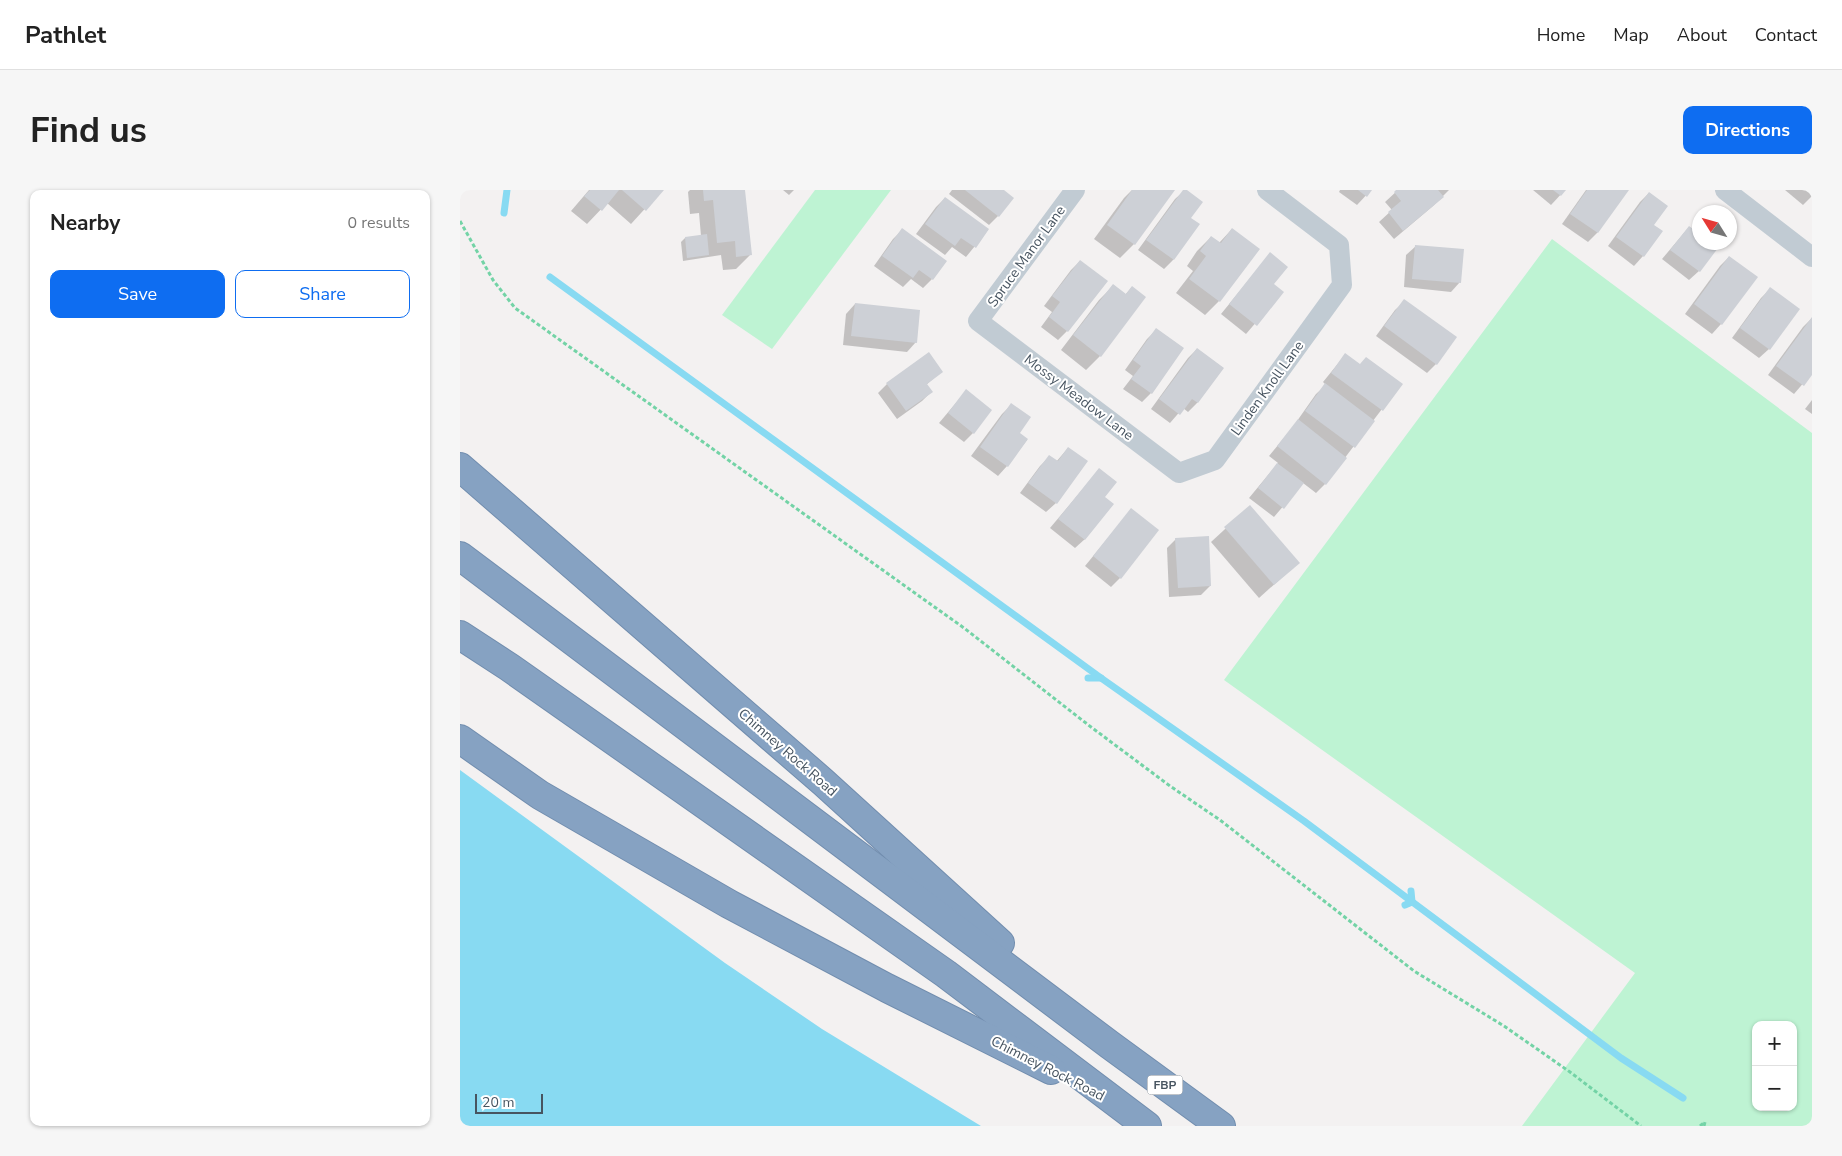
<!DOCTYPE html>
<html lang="en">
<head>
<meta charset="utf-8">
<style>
	body { margin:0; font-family:"Nunito Sans",sans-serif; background:#f6f6f6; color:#222 }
	.controls { position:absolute; right:15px; bottom:15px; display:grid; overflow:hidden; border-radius:10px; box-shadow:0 1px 4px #0004 }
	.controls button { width:45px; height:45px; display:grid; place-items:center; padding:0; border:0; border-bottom:1px solid #e0e0e0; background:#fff; color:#222; font:25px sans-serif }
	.compass { position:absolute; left:1232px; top:15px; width:45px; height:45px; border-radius:50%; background:#fff; box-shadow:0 1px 4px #0004; rotate:307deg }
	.scale { position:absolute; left:15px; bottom:12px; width:68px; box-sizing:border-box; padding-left:5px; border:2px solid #475460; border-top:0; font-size:14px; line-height:18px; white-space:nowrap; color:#475460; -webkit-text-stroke:4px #fff; paint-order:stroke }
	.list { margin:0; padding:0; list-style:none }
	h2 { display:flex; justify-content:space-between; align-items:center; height:65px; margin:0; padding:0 20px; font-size:21px }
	h2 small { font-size:16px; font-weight:400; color:#767676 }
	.actions { display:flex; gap:10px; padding:15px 20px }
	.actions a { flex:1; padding:11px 0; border:1px solid #0e6df1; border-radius:10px; text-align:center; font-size:18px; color:#0e6df1 }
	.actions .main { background:#0e6df1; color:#fff }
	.map { position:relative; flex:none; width:1352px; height:936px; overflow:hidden; border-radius:10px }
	header { display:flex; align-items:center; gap:30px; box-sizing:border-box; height:70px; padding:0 25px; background:#fff; border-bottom:1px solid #e0e0e0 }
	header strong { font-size:24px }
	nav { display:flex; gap:28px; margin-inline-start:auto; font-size:18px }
	.intro { display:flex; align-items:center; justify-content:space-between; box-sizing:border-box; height:120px; padding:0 30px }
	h1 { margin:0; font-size:35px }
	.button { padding:12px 22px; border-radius:10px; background:#0e6df1; color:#fff; font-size:18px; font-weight:700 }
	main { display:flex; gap:30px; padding:0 30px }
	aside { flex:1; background:#fff; border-radius:10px; box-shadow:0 1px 4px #0004 }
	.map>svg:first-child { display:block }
	.green { fill:#bef3d3; fill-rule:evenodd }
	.water { fill:#88daf2 }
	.shadow { fill:#0003 }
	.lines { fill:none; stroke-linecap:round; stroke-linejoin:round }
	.stream { stroke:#88daf2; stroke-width:7 }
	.building { fill:#cdd0d6 }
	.motorway-casing { stroke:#718dae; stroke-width:30 }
	.path { stroke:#73d3a6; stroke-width:3; stroke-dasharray:4 2.5; stroke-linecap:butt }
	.minor { stroke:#c1cbd3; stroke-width:20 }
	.motorway { stroke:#86a2c2; stroke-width:28 }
	.labels { text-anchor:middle; stroke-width:4; stroke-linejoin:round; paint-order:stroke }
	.shield { fill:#fff; stroke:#7e8790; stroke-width:1 }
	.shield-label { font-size:12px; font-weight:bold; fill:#475460 }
	.street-label { font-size:14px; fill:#475460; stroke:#fff }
</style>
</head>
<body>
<header>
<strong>Pathlet</strong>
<nav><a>Home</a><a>Map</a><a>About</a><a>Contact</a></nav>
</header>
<div class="intro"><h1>Find us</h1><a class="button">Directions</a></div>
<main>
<aside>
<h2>Nearby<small>0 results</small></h2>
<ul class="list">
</ul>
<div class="actions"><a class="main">Save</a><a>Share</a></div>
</aside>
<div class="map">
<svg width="1352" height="936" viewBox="0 0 1352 936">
	<rect width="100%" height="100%" fill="#f3f1f1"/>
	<g class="green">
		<path d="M355 0H431L312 159 262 125Z"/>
		<path d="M1092 49 1352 243V936H1062L1175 783 764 490ZM1296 835H1333V917H1296Z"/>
	</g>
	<path class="water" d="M0 580 265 773 362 839 521 936H0Z"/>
	<g class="shadow">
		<path d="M129 0H202L171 34 147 13 127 34 111 21Z"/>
		<path d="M230 0H284L290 65 276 79 263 80 261 65 223 71 221 52 225 48 241 46 239 23 230 24 228 2Z"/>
		<path d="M323 0H334L329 5Z"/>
		<path d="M492 0H542L538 26 529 35 489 4Z"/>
		<path d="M672 0H713L674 54 660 68 634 49 664 8Z"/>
		<path d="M725 0 729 28 738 35 713 70 704 79 678 60 715 9Z"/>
		<path d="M880 0H911L897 15 879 2Z"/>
		<path d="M938 0H989L973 16 934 49 919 32 932 20 925 12Z"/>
		<path d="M1073 0H1105L1091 15Z"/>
		<path d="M1126 0H1168L1137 43 1128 52 1102 34Z"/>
		<path d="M1325 0H1352V6L1343 15Z"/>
		<path d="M1189 3 1193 35 1183 66 1174 76 1148 56 1180 12Z"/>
		<path d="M485 8 528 40 506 67 492 57 485 65 456 44 476 17Z"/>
		<path d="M1229 37 1239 81 1229 90 1202 69Z"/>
		<path d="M772 39 798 59 759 111 745 125 716 103 733 81 727 76 737 61 751 47 759 53Z"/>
		<path d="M442 40 472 89 463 98 451 89 443 97 414 76 433 49Z"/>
		<path d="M956 56 1000 92 991 102 944 97 946 65Z"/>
		<path d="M810 64 812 95 822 102 786 144 761 124Z"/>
		<path d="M1269 67 1296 87 1261 134 1252 144 1225 124 1260 76Z"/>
		<path d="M620 71 607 141 598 150 581 137 592 122 584 116 611 80Z"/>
		<path d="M653 96 665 105 672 97 640 166 626 180 601 160 639 110Z"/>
		<path d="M1310 99 1338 119 1309 159 1299 168 1272 148 1301 108Z"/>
		<path d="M945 111 976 174 967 183 916 146 935 120Z"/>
		<path d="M395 114 456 152 447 162 383 155 386 124Z"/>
		<path d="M1352 128V183L1334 204 1308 185 1343 137Z"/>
		<path d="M696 140 691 203 682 212 663 199 673 186 665 180 687 149Z"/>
		<path d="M737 159 763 178 737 213 728 222 723 218 710 233 691 219 728 168Z"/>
		<path d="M885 165 899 175 941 194 865 294 856 303 843 293 814 327 789 308 818 273 809 266 838 231H837L856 204 866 195 863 192Z"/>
		<path d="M481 182 466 195 471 202 462 211 437 229 418 203 427 194Z"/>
		<path d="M506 201 513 243 504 252 479 233Z"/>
		<path d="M1352 210V224L1345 219Z"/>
		<path d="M551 215 558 243 567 250 547 276 538 286 511 266 542 224Z"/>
		<path d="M608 258 596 313 586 322 560 303 580 276 589 267 596 272Z"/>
		<path d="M639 280 625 349 615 358 590 338Z"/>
		<path d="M789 317 838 373 799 408 751 352Z"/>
		<path d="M671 320 660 388 651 397 625 376Z"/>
		<path d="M716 349 750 396 741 405 709 407 707 358Z"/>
	</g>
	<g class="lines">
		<g class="stream">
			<path d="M44 23 47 0"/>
			<path d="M90 87 641 488 844 631 1161 868 1223 908"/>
			<path d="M628 488H641"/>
			<path d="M945 715 952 712 951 701"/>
		</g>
	</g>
	<g class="building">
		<path d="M130 0H159L142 21 124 6Z"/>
		<path d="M162 0H204L186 21Z"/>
		<path d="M243 0H285L292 65 276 67 275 51 257 53 253 10 244 11Z"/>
		<path d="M505 0H544L554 8 539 27Z"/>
		<path d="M672 0H715L675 55 647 35Z"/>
		<path d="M723 0H727L743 12 731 28 740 34 714 70 686 50Z"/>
		<path d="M898 0H912L907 7Z"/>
		<path d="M936 0H978L984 7 943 41 928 22 941 11 934 2Z"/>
		<path d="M1093 0H1106L1101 6Z"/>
		<path d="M1127 0H1169L1138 43 1110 24Z"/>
		<path d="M1189 2 1208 16 1194 35 1203 41 1184 67 1156 47Z"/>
		<path d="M485 7 529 39 516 58 501 48 495 56 465 34Z"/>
		<path d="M1229 36 1240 44V52H1251L1258 58 1240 82 1210 60Z"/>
		<path d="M442 38 487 71 473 90 459 80 453 88 422 66Z"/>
		<path d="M772 38 800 59 760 112 729 89 746 66 740 61 751 46 761 53Z"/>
		<path d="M247 44 249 65 227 68 225 47Z"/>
		<path d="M955 55 1004 59 1001 93 952 89Z"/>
		<path d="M810 62 828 77 814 94 824 102 797 136 769 114Z"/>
		<path d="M1269 66 1298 87 1262 135 1234 114Z"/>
		<path d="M620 70 648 91 608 142 589 127 600 112 592 106Z"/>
		<path d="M653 94 666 104 672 96 686 107 641 167 613 145Z"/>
		<path d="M1310 97 1340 119 1310 160 1280 138Z"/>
		<path d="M944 109 997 147 977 175 924 136Z"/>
		<path d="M395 113 460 120 457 153 391 146Z"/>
		<path d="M1352 127V185L1344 196 1316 176Z"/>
		<path d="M696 138 724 158 692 204 671 189 681 176 673 170Z"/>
		<path d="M737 158 764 178 738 213 732 209 720 225 699 209Z"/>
		<path d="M469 162 483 182 467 194 473 202 446 221 426 193Z"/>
		<path d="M885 163 900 174 906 167 943 194 923 221 871 183Z"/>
		<path d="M865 193 915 231 895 258 845 221Z"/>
		<path d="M506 199 532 220 514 244 488 223Z"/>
		<path d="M551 213 571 227 560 243 568 249 548 277 520 257Z"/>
		<path d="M838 229 887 268 866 295 817 256Z"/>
		<path d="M608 257 628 271 597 314 568 293 589 265 598 271Z"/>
		<path d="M817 273 844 293 824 319 798 298Z"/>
		<path d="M639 278 657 292 645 307 654 314 625 350 598 329Z"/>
		<path d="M790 315 840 373 814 395 764 337Z"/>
		<path d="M671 318 699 340 661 389 633 366Z"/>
		<path d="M749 346 751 396 718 398 715 348Z"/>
	</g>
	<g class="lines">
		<defs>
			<g id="motorway">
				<path d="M0 277 363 592 540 753"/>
				<path d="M0 366 650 855 761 936"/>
				<path d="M0 445 49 477 486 784 687 936"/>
				<path d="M0 549 80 605 269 714 427 798 591 880"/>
			</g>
		</defs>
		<use href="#motorway" class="motorway-casing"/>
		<g class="path">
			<path d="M0 31 33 90 55 118 504 438 631 537 710 596 760 630 954 781 1044 836 1110 882 1181 936"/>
			<path d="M1240 936 1245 932 1244 936"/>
		</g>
		<g class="minor">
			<path d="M615 0 518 131 719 283 755 270 882 95 879 55 807 0"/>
			<path d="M1265 0 1352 67"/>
		</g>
		<use href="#motorway" class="motorway"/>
	</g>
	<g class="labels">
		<rect class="shield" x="687.5" y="885.5" width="35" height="19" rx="4"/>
		<g class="shield-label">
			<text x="705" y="899">FBP</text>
		</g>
		<g class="street-label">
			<text transform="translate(566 66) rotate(-54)" y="5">Spruce Manor Lane</text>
			<text transform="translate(807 198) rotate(-54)" y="5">Linden Knoll Lane</text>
			<text transform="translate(619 207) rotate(37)" y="5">Mossy Meadow Lane</text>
			<text transform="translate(328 562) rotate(41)" y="5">Chimney Rock Road</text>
			<text transform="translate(588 878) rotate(27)" y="5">Chimney Rock Road</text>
		</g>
	</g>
</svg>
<div class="controls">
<button>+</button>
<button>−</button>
</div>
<svg class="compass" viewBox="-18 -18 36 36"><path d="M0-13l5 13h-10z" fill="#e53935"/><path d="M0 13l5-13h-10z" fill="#767676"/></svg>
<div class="scale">20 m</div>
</div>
</main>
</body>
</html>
